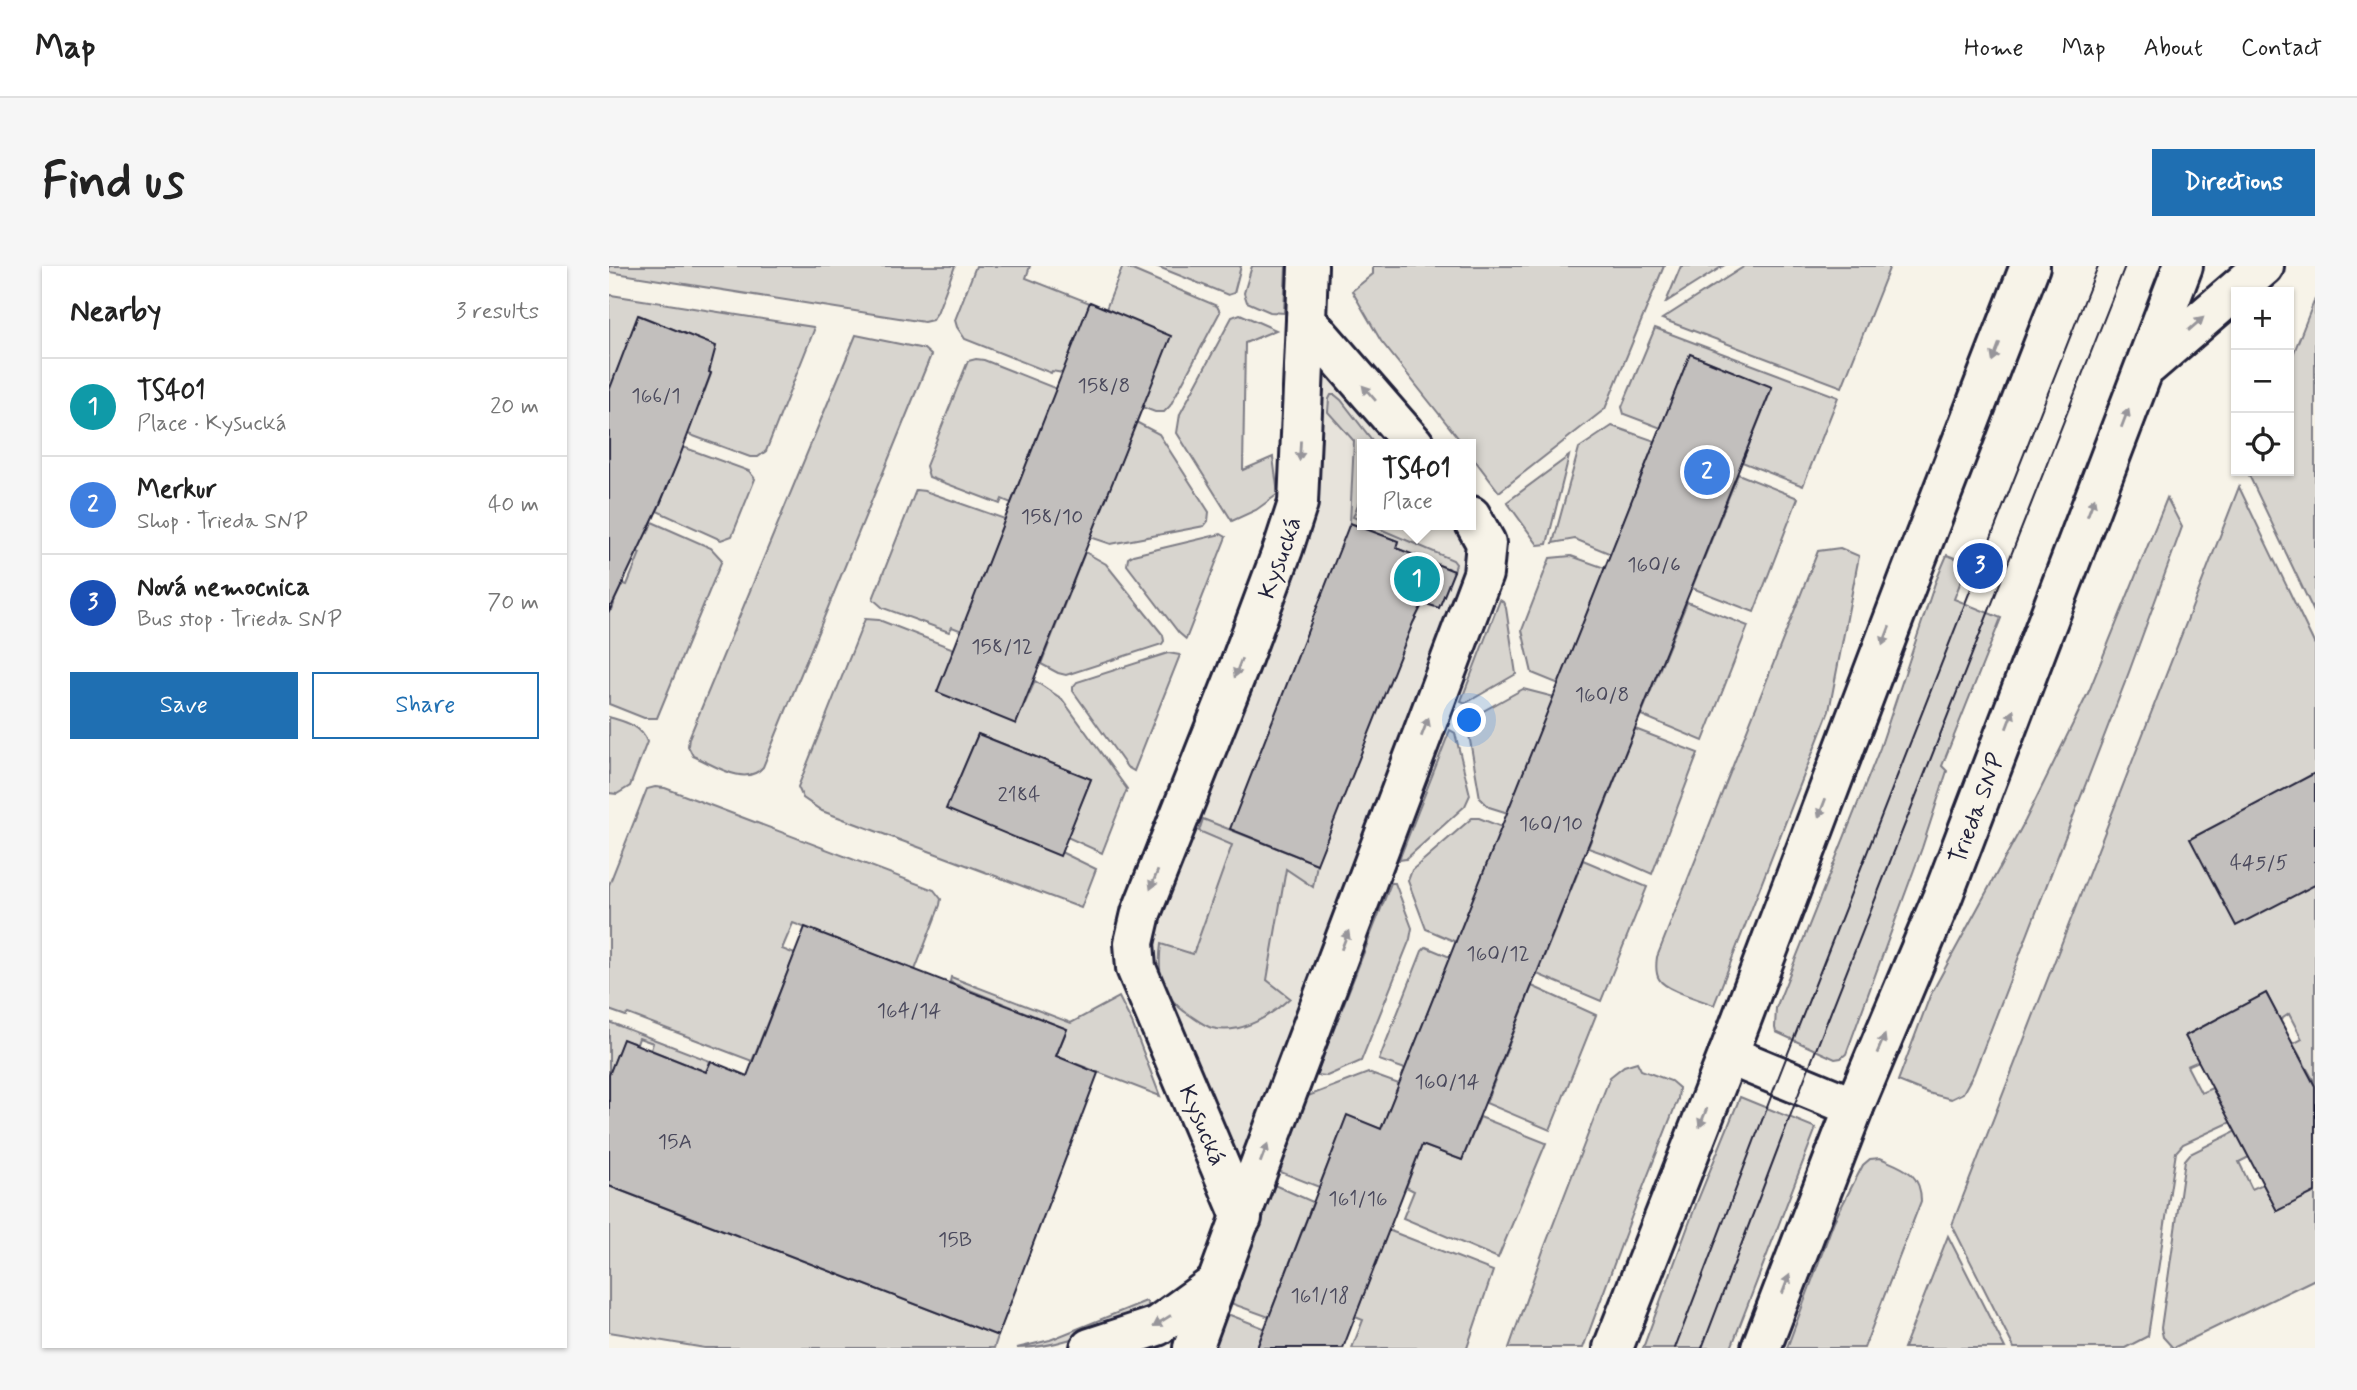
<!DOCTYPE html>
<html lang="en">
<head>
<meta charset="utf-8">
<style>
	body { margin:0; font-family:Mynerve,sans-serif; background:#f6f6f6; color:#222 }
	.controls { position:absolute; right:21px; top:21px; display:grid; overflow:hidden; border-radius:0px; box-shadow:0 2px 5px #0004 }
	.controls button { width:63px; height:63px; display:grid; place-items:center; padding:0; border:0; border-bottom:2px solid #e0e0e0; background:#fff; color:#222; font:35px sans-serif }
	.you { position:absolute; left:861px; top:455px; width:24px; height:24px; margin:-18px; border:5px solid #fff; border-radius:50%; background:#1a73e8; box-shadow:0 0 0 10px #1a73e833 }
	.badge { display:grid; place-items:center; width:46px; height:46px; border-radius:50%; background:#1f6fb2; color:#fff; font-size:23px; font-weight:700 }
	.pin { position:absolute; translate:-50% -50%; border:4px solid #fff; box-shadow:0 2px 7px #0006 }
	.popup { position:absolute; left:748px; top:173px; width:119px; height:91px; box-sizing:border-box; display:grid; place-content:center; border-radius:0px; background:#fff; filter:drop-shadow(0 2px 5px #0005); font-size:23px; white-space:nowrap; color:#767676 }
	.popup b { font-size:26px; color:#222 }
	.popup::after { content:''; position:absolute; left:50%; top:100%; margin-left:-14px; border:14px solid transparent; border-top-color:#fff }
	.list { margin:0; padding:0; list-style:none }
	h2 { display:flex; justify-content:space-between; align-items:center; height:91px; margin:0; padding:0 28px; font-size:30px }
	h2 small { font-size:23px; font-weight:400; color:#767676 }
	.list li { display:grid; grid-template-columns:46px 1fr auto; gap:21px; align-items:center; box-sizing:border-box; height:98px; padding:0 28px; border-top:2px solid #e0e0e0 }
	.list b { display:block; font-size:26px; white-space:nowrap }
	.list p { margin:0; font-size:23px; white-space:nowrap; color:#767676 }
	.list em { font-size:23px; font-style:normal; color:#767676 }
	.actions { display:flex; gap:14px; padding:21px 28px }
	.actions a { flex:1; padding:16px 0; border:2px solid #1f6fb2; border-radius:0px; text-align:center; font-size:24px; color:#1f6fb2 }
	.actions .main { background:#1f6fb2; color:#fff }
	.icon { flex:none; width:38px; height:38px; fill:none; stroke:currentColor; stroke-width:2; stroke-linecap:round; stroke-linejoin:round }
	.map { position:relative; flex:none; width:1706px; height:1082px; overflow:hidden; border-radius:0px }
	header { display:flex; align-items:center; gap:42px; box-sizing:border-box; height:98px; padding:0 35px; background:#fff; border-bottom:2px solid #e0e0e0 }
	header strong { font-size:33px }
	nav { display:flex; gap:38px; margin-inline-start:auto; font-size:24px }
	.intro { display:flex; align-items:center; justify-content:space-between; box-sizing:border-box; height:168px; padding:0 42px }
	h1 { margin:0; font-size:49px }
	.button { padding:18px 32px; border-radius:0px; background:#1f6fb2; color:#fff; font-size:24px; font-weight:700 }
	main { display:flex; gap:42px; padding:0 42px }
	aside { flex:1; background:#fff; border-radius:0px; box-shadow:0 2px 5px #0004 }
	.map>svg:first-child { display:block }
	.built { fill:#e7e3db }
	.green { fill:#d8d5cf; stroke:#7d7c85; stroke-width:2 }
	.building { fill:#c2bfbd; stroke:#22223b; stroke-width:2 }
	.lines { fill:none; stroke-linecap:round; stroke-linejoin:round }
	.minor-casing { stroke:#22223b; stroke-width:44 }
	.tertiary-casing { stroke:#22223b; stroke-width:44 }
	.minor { stroke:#f7f3e8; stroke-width:38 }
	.tertiary { stroke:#f7f3e8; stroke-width:38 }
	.tram { stroke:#22223b; stroke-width:2 }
	.oneway { fill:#97959a }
	.labels { text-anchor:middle; stroke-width:5; stroke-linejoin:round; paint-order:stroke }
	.number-label { font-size:21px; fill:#4a495c }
	.street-label { font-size:24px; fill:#22223b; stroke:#f7f3e8 }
</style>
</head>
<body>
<header>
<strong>Map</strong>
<nav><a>Home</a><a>Map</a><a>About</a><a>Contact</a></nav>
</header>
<div class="intro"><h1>Find us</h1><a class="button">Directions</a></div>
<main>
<aside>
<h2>Nearby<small>3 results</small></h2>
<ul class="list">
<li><span class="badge" style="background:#0f9aa8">1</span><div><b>TS401</b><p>Place · Kysucká</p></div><em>20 m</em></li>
<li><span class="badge" style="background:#3f7fe0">2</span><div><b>Merkur</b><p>Shop · Trieda SNP</p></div><em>40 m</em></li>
<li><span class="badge" style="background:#1a4fb4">3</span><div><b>Nová nemocnica</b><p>Bus stop · Trieda SNP</p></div><em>70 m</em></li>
</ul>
<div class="actions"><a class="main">Save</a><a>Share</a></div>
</aside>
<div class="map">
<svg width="1706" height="1082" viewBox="0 0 1706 1082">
	<rect width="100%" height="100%" fill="#f7f3e8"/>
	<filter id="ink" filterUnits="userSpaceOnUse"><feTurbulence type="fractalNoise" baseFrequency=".0143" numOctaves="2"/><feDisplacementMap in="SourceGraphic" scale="14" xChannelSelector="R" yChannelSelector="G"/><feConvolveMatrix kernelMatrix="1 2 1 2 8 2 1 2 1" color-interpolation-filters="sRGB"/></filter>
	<g filter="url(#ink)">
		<path class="built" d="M697 63 805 178H754V259H862L877 277 633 952 588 848 532 647 674 283Z"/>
		<g class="green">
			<path d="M0 0H346L328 47 323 54 315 56 0 6Z"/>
			<path d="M367 0H421L417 12 481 37 454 107 443 105 442 107 356 73 348 61 346 54Z"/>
			<path d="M514 0 608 40 611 46 561 140 555 146H546L533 141 497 43Z"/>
			<path d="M547 0H632L625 27 619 29Z"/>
			<path d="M643 0H677L675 47 661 46 638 36 635 27Z"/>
			<path d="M764 0H1055L996 143 890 226 862 189V178H854L772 75 743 25 764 8Z"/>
			<path d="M1072 0H1114L1057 36Z"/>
			<path d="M1136 0H1281L1233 121 1053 53Z"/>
			<path d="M2 29 204 61 205 64 157 185 149 191H141L79 168 81 136 90 140 102 108 94 104 106 80 30 49 0 125V30Z"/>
			<path d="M1706 33V348L1638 205H1680V99Z"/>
			<path d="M631 48 667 64 636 77 634 204 664 191 669 228 647 244 623 255 568 167 571 148 623 51Z"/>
			<path d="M1046 62 1229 131 1194 220 1133 196 1163 122 1081 88 1052 162 1015 148 1013 141Z"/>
			<path d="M247 69 315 83 322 89 154 501C136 522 104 498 84 490L79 480 80 472Z"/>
			<path d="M367 93 375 94 448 123 402 237 393 233 391 238 320 211 317 200 359 95Z"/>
			<path d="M722 129H726L732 134 766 178H754V226L744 251 754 255V259H762L844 294 847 298 845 305 787 282 789 275 741 257 745 175 719 146 720 133Z"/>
			<path d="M527 156 550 168 600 246 599 255 595 260 502 278 481 271Z"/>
			<path d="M1003 160 1046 175 1002 288 966 273 944 277 970 182Z"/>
			<path d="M74 181 140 205 146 213 123 270 112 274 48 245Z"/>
			<path d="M960 190 938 278 929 279 898 236Z"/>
			<path d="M1129 208 1189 232 1145 346 1083 322Z"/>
			<path d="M1630 221 1706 379V817L1684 778 1693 773 1680 748 1671 754 1657 727 1576 770 1590 795 1578 800 1592 827 1603 822 1622 856 1574 878 1567 886 1539 1070 1516 1082H1405L1343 959Z"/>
			<path d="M307 224 316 225 396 253 353 365 343 361 340 366 274 342 264 333Z"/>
			<path d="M1558 232 1573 261 1520 406 1365 807 1354 827 1342 833 1319 827 1289 815 1321 730 1416 555 1480 425Z"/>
			<path d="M43 256 102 282 113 294 48 452H35L0 438V343L3 344 5 338 0 335 9 316 18 319 31 287 22 283 30 264 39 267Z"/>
			<path d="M612 268 617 271 577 373 570 367 518 299 519 292 524 289Z"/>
			<path d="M1231 282 1250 290 1220 445 1105 739C1092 734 1056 724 1050 713 1046 706 1047 698 1048 691L1209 285Z"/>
			<path d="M476 286 497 298 554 369 555 375 553 378 457 409 449 407 432 398Z"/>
			<path d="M1338 289 1359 297 1345 333 1392 352 1333 500 1338 505 1313 582 1237 788 1232 792 1226 793 1167 766 1166 762 1167 742 1271 482 1326 317Z"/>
			<path d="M962 290 996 302 950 418 923 407 913 364 941 292Z"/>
			<path d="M891 334 894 336 897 342 907 408 857 437 852 435Z"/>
			<path d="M1078 336 1139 360 1094 475 1032 449Z"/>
			<path d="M256 353 270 354 345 383 407 457 426 415 453 433 518 523 493 587 458 571 482 513 369 468 338 542 452 586 487 603 472 642 213 545 194 532 189 521Z"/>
			<path d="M559 387 571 389 525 505 518 501 464 425V421L468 416Z"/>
			<path d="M914 423 945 431 899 547 880 541 871 532 858 457 860 453Z"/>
			<path d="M0 451C16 456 32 459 38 476L21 520 8 528 0 527Z"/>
			<path d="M1026 463 1089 487 1043 608 1005 591 979 582Z"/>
			<path d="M841 464 846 467 861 529 856 540 797 593 790 594Z"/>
			<path d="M46 521 56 522 325 624 332 633 331 639 306 704 184 657 173 683 186 688 143 795 19 748 17 750 0 744V619L38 523Z"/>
			<path d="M863 552H870L893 561 847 676 817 663 799 615 803 604Z"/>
			<path d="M594 553 708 598 704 621 677 603 658 714 681 732C661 750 632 769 603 762 594 759 587 753 579 748 552 730 548 709 552 678L584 688 623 579 590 565Z"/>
			<path d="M974 594 1038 621 992 735 928 708Z"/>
			<path d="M782 617H786L803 662 801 673 752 795 718 810 707 809Z"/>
			<path d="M817 681 841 691 796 803 770 794 813 685Z"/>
			<path d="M342 711 462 757 510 731 523 757 551 830 447 790 458 763 341 716Z"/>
			<path d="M923 720 987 749 941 864 877 837Z"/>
			<path d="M0 756 101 795 97 806 42 784 44 777 30 772 28 778 14 774 0 809Z"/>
			<path d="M1028 796 1032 804 1062 815 1070 822 1069 833 1022 952 974 1082H900L934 985 1001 811 1015 800Z"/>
			<path d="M759 807 790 818 772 863 738 850 710 921 669 905 699 830Z"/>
			<path d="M1131 831 1207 862 1122 1082H1034L1088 936Z"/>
			<path d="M871 851 937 877 889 992 794 952 805 925 797 921 813 879 853 894Z"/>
			<path d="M1627 865 1640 891 1630 896 1643 923 1654 918 1668 944 1706 926V1013L1564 1082 1554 1071 1552 1062 1576 894 1581 888Z"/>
			<path d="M1271 892C1294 902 1312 906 1312 935L1255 1082H1178L1225 955 1254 899 1261 893Z"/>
			<path d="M663 918 704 936 660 1051 624 1038 620 1031Z"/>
			<path d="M0 920 389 1070 385 1082H96L0 1066Z"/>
			<path d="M779 964 884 1005 858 1082H743L754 1054 746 1051Z"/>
			<path d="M1339 970 1396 1082H1295Z"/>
			<path d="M537 1035 540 1040C501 1060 452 1082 408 1082L441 1074Z"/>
			<path d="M621 1049 655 1062 648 1082H600L612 1051Z"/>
		</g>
		<g class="building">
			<path d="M481 36 562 70 407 458 328 426Z"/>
			<path d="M29 49 107 80 100 106 102 107 69 195 51 238 0 346V125Z"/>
			<path d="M1081 88 1163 121 853 894 813 879 734 1082H648L738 849 772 863Z"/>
			<path d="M741 257 789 275 787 282 845 305 830 342 814 337 804 357 708 598 621 563Z"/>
			<path d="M369 468 482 513 451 590 337 543Z"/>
			<path d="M1706 507V619L1627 660 1581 573Z"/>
			<path d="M196 661 458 763 447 790 489 807 389 1070 0 920V809L14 773 97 806 102 795 138 810Z"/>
			<path d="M1657 727 1706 820V926L1668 945 1576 770Z"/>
		</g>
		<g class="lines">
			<defs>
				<g id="minor">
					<path d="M697 54 699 0"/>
					<path d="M1119 789 1245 841"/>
					<path id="s1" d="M633 952 527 702 525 677 532 647 628 406 674 283 689 237 697 54 805 178"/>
					<path d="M481 1082 548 1060 609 1016"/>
					<path d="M584 1082 649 904 874 308 877 277 862 250"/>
				</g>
				<g id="tertiary">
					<path d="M1540 99 1655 0"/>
					<path d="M1004 1082 1119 789 1302 307 1421 0"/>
					<path id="s2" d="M1152 1082 1245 841 1333 632 1574 0"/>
				</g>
			</defs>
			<use href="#minor" class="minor-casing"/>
			<use href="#tertiary" class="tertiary-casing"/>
			<use href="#minor" class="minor"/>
			<use href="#tertiary" class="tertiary"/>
			<g class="tram">
				<path d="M1066 1082 1170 810 1489 0"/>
				<path d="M1093 1082 1193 819 1516 0"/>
			</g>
		</g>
		<defs><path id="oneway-solid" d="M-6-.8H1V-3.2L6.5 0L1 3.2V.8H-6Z" transform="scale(1.75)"/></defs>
		<g class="oneway">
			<use href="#oneway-solid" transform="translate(1587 58) rotate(-41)"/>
			<use href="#oneway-solid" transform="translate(1387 86) rotate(111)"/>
			<use href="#oneway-solid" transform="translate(760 127) rotate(-131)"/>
			<use href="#oneway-solid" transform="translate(1516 152) rotate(-69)"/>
			<use href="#oneway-solid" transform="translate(691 185) rotate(93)"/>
			<use href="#oneway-solid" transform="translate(1482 241) rotate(-69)"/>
			<use href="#oneway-solid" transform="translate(1277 370) rotate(111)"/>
			<use href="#oneway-solid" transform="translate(629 402) rotate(111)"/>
			<use href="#oneway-solid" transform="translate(1401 453) rotate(-69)"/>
			<use href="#oneway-solid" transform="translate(816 461) rotate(-69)"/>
			<use href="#oneway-solid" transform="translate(1213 542) rotate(111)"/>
			<use href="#oneway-solid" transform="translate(545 614) rotate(112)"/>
			<use href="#oneway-solid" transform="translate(736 674) rotate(-69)"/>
			<use href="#oneway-solid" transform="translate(1272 778) rotate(-67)"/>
			<use href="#oneway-solid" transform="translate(1094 852) rotate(112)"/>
			<use href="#oneway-solid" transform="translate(655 887) rotate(-69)"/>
			<use href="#oneway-solid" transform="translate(1177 1018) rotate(-69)"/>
			<use href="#oneway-solid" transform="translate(553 1055) rotate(148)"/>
		</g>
	</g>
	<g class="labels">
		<g class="number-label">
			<text x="495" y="126">158/8</text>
			<text x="47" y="136">166/1</text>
			<text x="443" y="257">158/10</text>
			<text x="1045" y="305">160/6</text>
			<text x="393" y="387">158/12</text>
			<text x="993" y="435">160/8</text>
			<text x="410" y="535">2184</text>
			<text x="942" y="564">160/10</text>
			<text x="1650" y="603">445/5</text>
			<text x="889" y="694">160/12</text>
			<text x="300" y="751">164/14</text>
			<text x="838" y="822">160/14</text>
			<text x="66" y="882">15A</text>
			<text x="749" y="939">161/16</text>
			<text x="346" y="980">15B</text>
			<text x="711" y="1036">161/18</text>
		</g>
		<g class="street-label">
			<text dy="8" stroke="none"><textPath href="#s1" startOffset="709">Kysucká</textPath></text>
			<text dy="8" stroke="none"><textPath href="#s2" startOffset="581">Trieda SNP</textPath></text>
			<text transform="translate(594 859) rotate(67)" y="8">Kysucká</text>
		</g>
	</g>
</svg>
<div class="controls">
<button>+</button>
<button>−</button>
<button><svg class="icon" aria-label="locate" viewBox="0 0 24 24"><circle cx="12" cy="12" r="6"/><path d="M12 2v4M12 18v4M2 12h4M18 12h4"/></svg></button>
</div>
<div class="you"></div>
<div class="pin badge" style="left:808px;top:313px;background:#0f9aa8">1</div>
<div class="popup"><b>TS401</b>Place</div>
<div class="pin badge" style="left:1098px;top:206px;background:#3f7fe0">2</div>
<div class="pin badge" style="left:1371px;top:300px;background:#1a4fb4">3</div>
</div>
</main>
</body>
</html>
